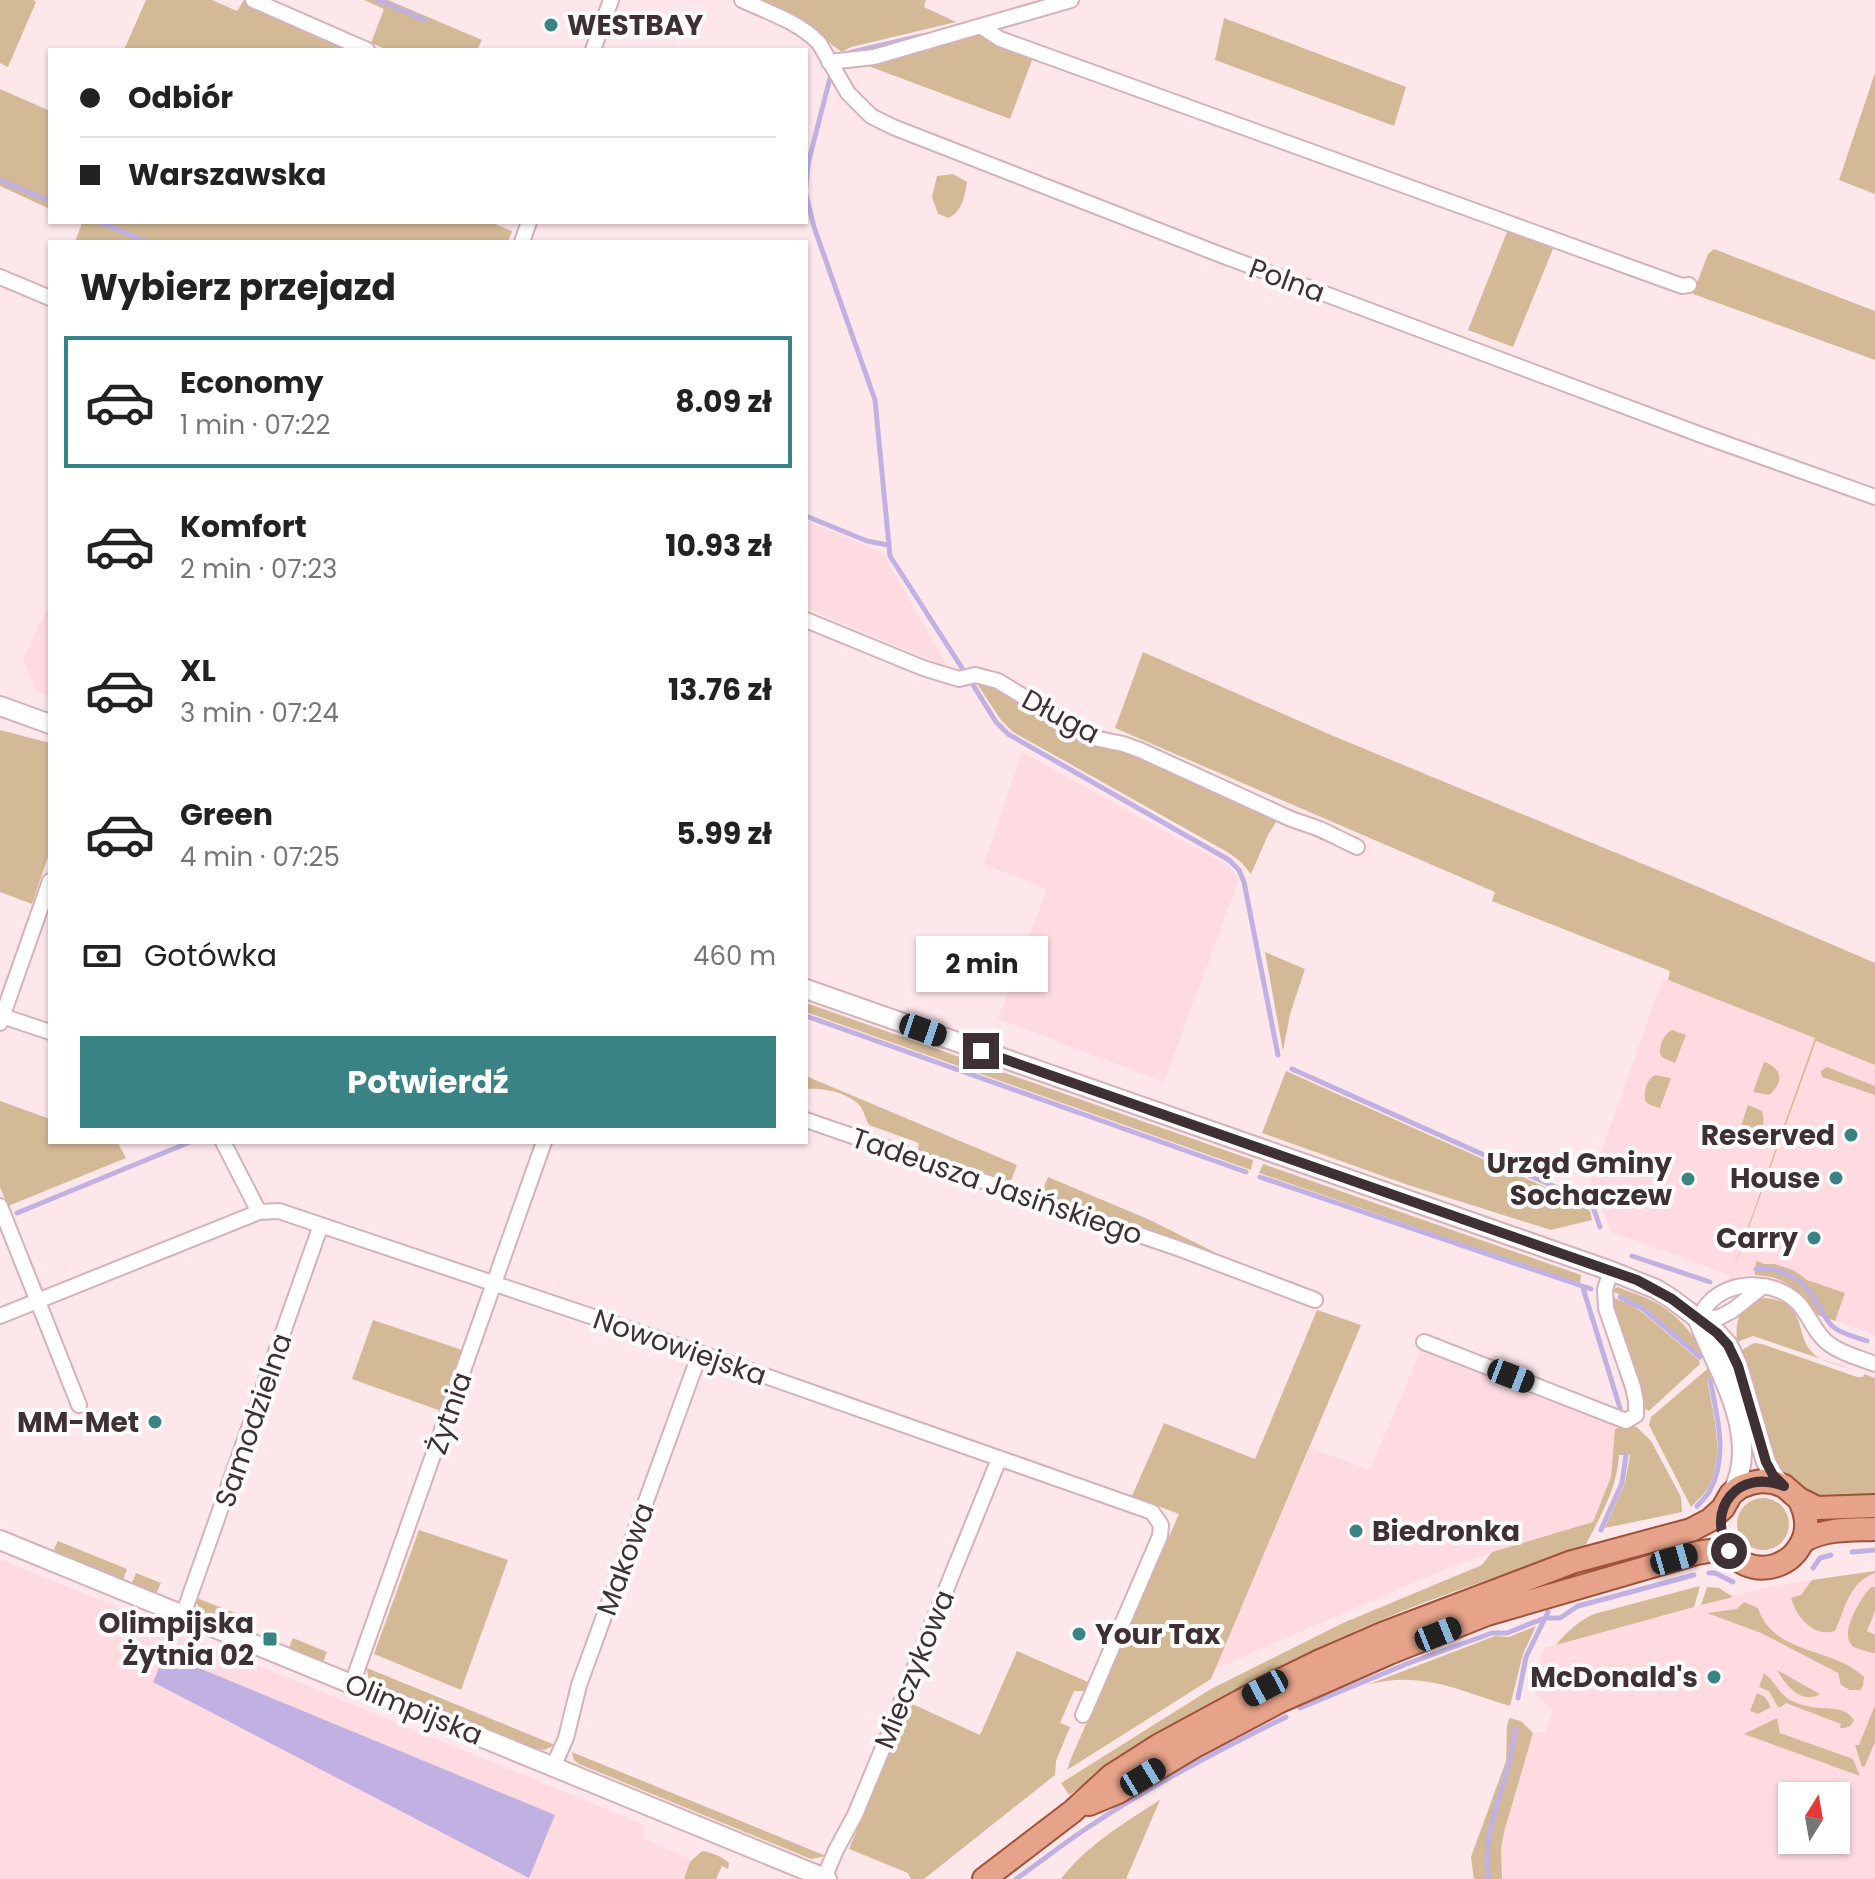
<!DOCTYPE html>
<html lang="pl">
<head>
<meta charset="utf-8">
<style>
  :root { --surface:#fff; --page:#f6f6f6; --text:#222; --muted:#767676; --line:#e0e0e0; --accent:#3a8385 }
  body { margin:0; font-family:Poppins,sans-serif; background:var(--page); color:var(--text); height:100vh; display:flex; flex-direction:column; font-size:30px; white-space:nowrap }
  * { box-sizing:border-box; margin:0 }
  p { font-size:26px; color:var(--muted) }
  .icon { flex:none; width:44px; height:44px; fill:none; stroke:currentColor; stroke-width:2; stroke-linecap:round; stroke-linejoin:round }
  .map { position:relative; flex:1; overflow:hidden }
  .drawer { position:absolute; left:48px; top:240px; width:760px; height:904px; display:flex; flex-direction:column; background:var(--surface); border-radius:0px; box-shadow:0 2px 6px #0004 }
  .drawer>* { flex:none }
  .top-card { position:absolute; left:48px; top:48px; width:760px; height:176px; border-radius:0px; box-shadow:0 2px 6px #0004; display:grid; align-content:center; height:176px; padding:0 32px; background:var(--surface) }
  .needle { width:52px; rotate:11deg }
  .buttons { position:absolute; left:1778px; top:1782px; display:grid; gap:16px }
  .buttons a { display:grid; place-items:center; width:72px; height:72px; border-radius:0px; background:var(--surface); box-shadow:0 2px 6px #0004; font-size:40px }
  .end { position:absolute; width:36px; height:36px; margin:-18px; border:10px solid #3e3033; background:#fff; box-shadow:0 0 0 4px #fff }
  .from { border-radius:50% }
  .bubble { position:absolute; height:56px; border-radius:0px; background:var(--surface); box-shadow:0 2px 6px #0004; font-size:26px; font-weight:700; line-height:56px; text-align:center }
  .car { position:absolute; width:24px; height:48px; margin:-24px -12px; border-radius:10px; box-shadow:0 0 6px 2px #0007; background:linear-gradient(#222 24%,#8ab4d8 0 40%,#222 0 76%,#8ab4d8 0 86%,#222 0) }
  .top-card b { display:flex; align-items:center; gap:28px; height:76px; font-size:30px }
  .top-card b+b { border-top:2px solid var(--line) }
  .top-card i { width:20px; height:20px; background:var(--text) }
  ul { padding:0; list-style:none }
  li { display:flex; align-items:center; gap:24px; height:132px; margin:0 16px 12px; padding:0 16px; border:4px solid transparent; border-radius:0px }
  li div { flex:1 }
  li b { display:block; font-size:30px }
  li em { font-style:normal; font-weight:700 }
  li.current { border-color:var(--accent) }
  li>.icon { width:72px; height:72px; stroke-width:1.5 }
  h2 { padding:0 32px; font-size:36px; line-height:96px }
  .pay { display:flex; align-items:center; gap:20px; height:88px; padding:0 32px; font-size:30px }
  .pay p { margin-inline-start:auto }
  .button { display:flex; gap:16px; margin-top:auto; padding:16px 32px }
  .button a { flex:1; height:92px; border-radius:0px; background:var(--accent); color:#fff; font-size:32px; font-weight:700; line-height:92px; text-align:center }
  .map>svg:first-child { display:block }
  .built { fill:#fedbe1; fill-rule:evenodd }
  .green { fill:#d4b997 }
  .water { fill:#c1b1e3 }
  .lines { fill:none; stroke-linecap:round; stroke-linejoin:round }
  .stream { stroke:#c1b1e3; stroke-width:5 }
  .minor-casing { stroke:#d4b2b8; stroke-width:18 }
  .tertiary-casing { stroke:#d4b2b8; stroke-width:22 }
  .primary-casing { stroke:#a05239; stroke-width:26 }
  .minor { stroke:#fff; stroke-width:14 }
  .tertiary { stroke:#fff; stroke-width:18 }
  .primary { stroke:#e6a38a; stroke-width:22 }
  .route { stroke:#3e3033; stroke-width:10 }
  .poi-dot { fill:#3a8385; stroke:#fbfbfb; stroke-width:3 }
  .labels { text-anchor:middle; stroke-width:8; stroke-linejoin:round; paint-order:stroke }
  .poi-label { font-size:28px; font-weight:bold; fill:#3e3033; stroke:#fbfbfb; text-anchor:end }
  .street-label { font-size:28px; fill:#3e3033; stroke:#fbfbfb }
</style>
</head>
<body>
<div class="map">
<svg width="1875" height="1879" viewBox="0 0 1875 1879">
  <rect width="100%" height="100%" fill="#fde7eb"/>
  <!-- built -->
  <path class="built" d="M 806,521 L 872,548 L 884,555 L 948,667 L 806,608 Z
    M 50,603 L 50,696 L 36,691 L 23,659 Z
    M 1022,752 L 1229,866 L 1239,879 L 1164,1082 L 998,1019 L 1047,889 L 984,864 Z
    M 1663,978 L 1875,1062 L 1875,1335 L 1815,1314 L 1808,1300 L 1798,1290 L 1778,1278 L 1755,1275 L 1737,1277 L 1729,1284 L 1727,1283 L 1730,1275 L 1611,1232 L 1597,1195 L 1587,1192 Z
    M 1423,1345 L 1616,1420 L 1611,1477 L 1593,1522 L 1492,1552 L 1443,1570 L 1215,1669 L 1310,1448 L 1370,1470 Z
    M 0,1559 L 640,1823 L 644,1830 L 641,1837 L 690,1859 L 688,1870 L 684,1879 L 0,1879 Z
    M 1875,1571 L 1875,1879 L 1502,1879 L 1501,1848 L 1504,1831 L 1533,1733 L 1546,1731 L 1553,1710 L 1531,1688 L 1544,1648 L 1767,1587 ZM 1792,1796 L 1836,1796 L 1836,1840 L 1792,1840 Z"/>
  <!-- green -->
  <path class="green" d="M 0,0 L 33,0 L 36,2 L 8,67 L 0,63 Z
    M 146,0 L 212,0 L 237,11 L 244,0 L 351,50 L 124,50 Z
    M 364,0 L 388,0 L 482,40 L 477,50 L 388,50 L 371,43 L 384,9 Z
    M 757,0 L 926,0 L 924,7 L 956,22 L 851,47 L 842,52 L 832,45 L 810,25 Z
    M 1224,18 L 1406,87 L 1394,126 L 1215,60 Z
    M 973,33 L 1034,55 L 1010,119 L 863,64 Z
    M 1875,73 L 1875,194 L 1839,180 Z
    M 0,89 L 50,111 L 50,209 L 0,186 Z
    M 953,174 L 967,182 C 965,196 962,211 949,218 L 938,214 L 932,197 L 937,176 Z
    M 80,222 L 490,222 L 512,231 L 508,242 L 75,242 L 82,223 Z
    M 1509,227 L 1555,244 L 1513,347 L 1468,330 Z
    M 1714,249 L 1875,311 L 1875,360 L 1693,294 L 1708,254 Z
    M 1143,652 L 1331,735 L 1701,888 L 1875,963 L 1875,1065 L 1816,1041 L 1748,1230 L 1743,1252 L 1740,1251 L 1731,1275 L 1815,1038 L 1668,980 L 1670,971 L 1492,901 L 1495,892 L 1115,728 Z
    M 983,680 L 1130,750 L 1349,848 L 1321,840 L 1294,826 L 1276,822 L 1268,835 L 1251,874 L 1241,862 L 1229,853 L 1013,732 L 1001,720 L 975,681 Z
    M 0,730 L 50,743 L 50,851 L 32,904 L 0,892 Z
    M 1265,952 L 1305,969 L 1290,1014 L 1283,1051 Z
    M 806,1003 L 1253,1160 L 1251,1170 L 806,1012 Z
    M 1672,1030 L 1686,1035 L 1675,1063 L 1663,1058 L 1660,1054 C 1660,1044 1663,1035 1672,1030 Z
    M 1764,1062 C 1783,1068 1784,1083 1769,1095 L 1753,1092 Z
    M 1827,1067 L 1875,1086 L 1875,1095 L 1822,1077 L 1821,1071 Z
    M 1286,1071 L 1570,1198 L 1590,1211 L 1592,1220 L 1551,1230 L 1408,1185 L 1262,1133 Z
    M 1655,1075 L 1671,1078 L 1660,1108 L 1650,1105 L 1645,1101 C 1644,1091 1646,1080 1655,1075 Z
    M 806,1076 L 1017,1165 L 1011,1181 L 918,1150 L 919,1143 L 869,1125 C 866,1120 864,1112 861,1107 C 848,1092 824,1088 806,1089 Z
    M 0,1101 L 50,1119 L 50,1142 L 114,1142 L 118,1143 L 126,1158 L 8,1206 L 0,1187 Z
    M 1748,1105 L 1762,1111 C 1766,1122 1762,1135 1751,1140 L 1738,1135 Z
    M 1263,1164 L 1581,1275 L 1580,1284 L 1259,1173 Z
    M 1048,1177 L 1150,1220 L 1218,1254 L 1214,1256 L 1042,1192 Z
    M 1756,1261 L 1765,1264 L 1775,1264 L 1795,1271 L 1807,1280 L 1845,1293 L 1835,1321 L 1815,1314 C 1802,1290 1783,1276 1755,1275 Z
    M 1618,1287 C 1632,1293 1647,1297 1660,1305 C 1680,1317 1694,1336 1706,1356 L 1704,1359 C 1675,1334 1649,1306 1614,1292 L 1614,1289 Z
    M 1612,1297 L 1631,1305 L 1643,1313 L 1699,1360 L 1700,1364 L 1649,1411 L 1645,1409 L 1622,1346 Z
    M 1763,1298 C 1811,1300 1792,1337 1815,1355 C 1823,1362 1846,1367 1857,1371 L 1753,1336 L 1737,1342 C 1735,1317 1740,1306 1763,1298 Z
    M 1317,1310 L 1361,1325 L 1211,1679 L 1067,1770 L 1072,1756 L 1179,1514 L 1132,1496 L 1164,1423 L 1255,1459 Z
    M 373,1320 L 462,1350 L 441,1411 L 352,1379 Z
    M 1754,1343 L 1762,1344 L 1857,1377 L 1863,1377 L 1864,1374 L 1875,1378 L 1875,1498 L 1817,1497 L 1779,1469 L 1774,1463 L 1740,1351 Z
    M 1712,1365 L 1715,1374 L 1707,1380 C 1713,1413 1726,1456 1708,1488 C 1704,1495 1696,1501 1691,1507 L 1649,1425 L 1651,1417 Z
    M 1629,1425 L 1637,1427 L 1651,1441 L 1681,1497 L 1682,1512 L 1605,1528 L 1625,1483 L 1630,1455 L 1619,1455 C 1617,1489 1599,1519 1584,1548 C 1523,1568 1460,1588 1400,1612 C 1283,1659 1171,1722 1069,1795 L 1061,1783 L 1211,1689 L 1343,1623 L 1482,1565 L 1492,1552 L 1593,1522 L 1611,1477 L 1615,1429 Z
    M1737 1524a26 26 0 1 1 52 0a26 26 0 1 1-52 0Z
    M 419,1530 L 508,1560 L 461,1690 L 374,1654 Z
    M 58,1541 L 127,1569 L 123,1580 L 53,1551 Z
    M 1875,1571 L 1875,1573 C 1848,1583 1846,1608 1835,1631 C 1813,1638 1796,1616 1791,1598 L 1801,1595 L 1812,1580 Z
    M 136,1573 L 161,1583 L 156,1594 L 132,1583 Z
    M 1700,1586 L 1694,1607 L 1556,1645 C 1567,1631 1579,1621 1594,1614 Z
    M 1707,1587 L 1719,1588 L 1733,1597 L 1701,1605 Z
    M 1871,1587 L 1875,1587 L 1875,1611 L 1867,1631 L 1875,1635 L 1875,1653 L 1872,1653 L 1853,1647 C 1850,1643 1848,1640 1848,1635 C 1847,1622 1862,1596 1871,1587 Z
    M 197,1598 L 245,1617 L 241,1628 L 202,1613 L 197,1604 Z
    M 1744,1602 L 1758,1608 C 1773,1655 1834,1647 1864,1677 L 1863,1686 L 1860,1690 L 1850,1690 L 1841,1685 L 1838,1673 L 1761,1633 L 1707,1613 L 1737,1609 Z
    M 1536,1626 L 1523,1654 L 1510,1706 C 1459,1691 1422,1670 1367,1685 L 1495,1636 L 1509,1637 Z
    M 293,1638 L 327,1652 L 323,1662 L 289,1648 Z
    M 1017,1651 L 1088,1682 L 1084,1691 L 1074,1691 L 1060,1723 L 1070,1727 L 1056,1761 L 1055,1775 L 924,1879 L 911,1879 L 908,1873 L 849,1849 L 910,1703 L 980,1735 Z
    M 367,1668 L 555,1745 L 544,1750 L 537,1749 L 374,1683 L 368,1677 Z
    M 1777,1670 L 1820,1694 C 1802,1705 1786,1686 1777,1670 Z
    M 1764,1673 C 1775,1681 1780,1696 1792,1701 C 1798,1704 1805,1706 1811,1707 C 1828,1710 1844,1705 1854,1720 C 1851,1727 1848,1728 1840,1728 L 1841,1724 L 1786,1703 L 1781,1707 L 1778,1707 L 1769,1691 L 1759,1687 Z
    M 1757,1693 L 1765,1697 L 1771,1707 L 1758,1714 L 1750,1711 Z
    M 1875,1705 L 1875,1742 L 1865,1766 L 1862,1767 L 1855,1745 L 1859,1745 Z
    M 1509,1718 L 1521,1721 L 1533,1733 L 1504,1832 L 1501,1848 L 1502,1879 L 1474,1879 L 1471,1857 L 1506,1761 L 1507,1726 Z
    M 1777,1718 L 1780,1733 L 1853,1759 L 1860,1776 L 1744,1734 Z
    M 572,1752 L 826,1856 L 811,1859 L 579,1764 L 574,1760 Z
    M 1160,1800 L 1126,1879 L 1061,1879 C 1087,1845 1124,1823 1160,1800 Z
    M 702,1851 C 711,1852 723,1857 729,1863 L 728,1869 L 722,1866 L 716,1879 L 684,1879 L 690,1862 Z"/>
  <!-- water -->
  <path class="water" d="M 165,1654 L 555,1815 L 529,1878 L 153,1682 Z"/>
  <g class="lines">
    <!-- stream -->
    <path class="stream" d="M 378,0 L 425,20
      M 852,52 L 921,36
      M 0,180 L 50,201
      M 806,187 L 808,164 L 830,78
      M 806,194 L 814,227 L 875,400 L 890,556 L 962,668
      M 100,222 L 147,242
      M 806,516 L 867,541 L 888,545
      M 970,680 L 996,722 L 1008,734 L 1229,860 L 1239,870 L 1244,882 L 1278,1055
      M 806,1016 L 1246,1172
      M 1292,1069 L 1580,1198 L 1593,1207 L 1600,1227
      M 1260,1177 L 1591,1289
      M 17,1213 L 190,1142
      M 1632,1256 L 1710,1282
      M 1756,1269 C 1780,1266 1803,1279 1815,1299 C 1821,1308 1824,1318 1832,1326 C 1841,1334 1856,1337 1867,1341
      M 1583,1288 L 1620,1408
      M 1620,1297 L 1643,1309 L 1700,1357
      M 1697,1506 C 1701,1502 1706,1497 1709,1492 C 1729,1458 1717,1415 1710,1380
      M 1601,1530 L 1622,1483 L 1626,1455
      M 1852,1552 L 1875,1550
      M 1813,1568 L 1820,1558 L 1831,1555
      M 1709,1573 L 1715,1573 L 1733,1582
      M 1518,1698 L 1526,1657 L 1548,1612
      M 1300,1708 L 1409,1663 L 1492,1633 L 1507,1633 L 1545,1618 L 1560,1618 L 1578,1606 L 1694,1575
      M 1016,1879 C 1040,1862 1063,1844 1087,1828 C 1150,1786 1218,1750 1286,1717
      M 1489,1879 C 1480,1837 1503,1795 1511,1754 C 1513,1746 1514,1737 1515,1729"/>
    <!-- minor casing -->
    <g class="minor-casing">
      <path id="minor" d="M 253,0 L 367,50
        M 742,0 C 768,12 799,22 819,43 L 848,93 L 871,116 L 893,127 L 1216,253 L 1704,436 L 1875,497
        M 980,26 L 1000,39 L 1682,286 L 1689,285
        M 593,50 L 611,0
        M 829,62 L 874,57 L 1071,0
        M 522,242 L 529,222
        M 0,277 L 50,298
        M 806,620 L 923,668 L 959,679 L 975,675 L 998,681 L 1089,737 L 1123,744 L 1140,750 L 1291,819 L 1320,829 L 1357,847
        M 2,1016 L 50,1032
        M 0,1023 L 50,881
        M 806,1120 L 1183,1250 L 1315,1300
        M 223,1142 L 259,1212
        M 0,1206 L 79,1405
        M 0,1316 L 259,1212 L 279,1211 L 700,1353 L 1152,1512 L 1161,1525 L 1160,1536 L 1083,1715
        M 1698,1320 C 1701,1315 1704,1308 1708,1304 C 1730,1278 1777,1280 1799,1304 C 1810,1316 1815,1334 1829,1344 C 1842,1354 1860,1358 1875,1364
        M 1698,1320 L 1720,1317 L 1733,1310 L 1762,1287
        M 1424,1342 L 1626,1421 L 1636,1415 L 1636,1401 L 1633,1387 L 1606,1308 L 1605,1289 L 1611,1271
        M 183,1615 L 321,1225
        M 352,1684 L 544,1142
        M 553,1767 L 566,1738 L 579,1685 L 700,1353
        M 824,1878 L 836,1850 L 855,1815 L 892,1726 L 917,1661 L 999,1459"/>
    </g>
    <!-- tertiary casing -->
    <g class="tertiary-casing">
      <path id="tertiary" d="M 0,706 L 50,724
        M 806,989 L 1611,1271 L 1656,1289 L 1672,1299 L 1717,1333 L 1728,1345 L 1738,1366 L 1766,1462 L 1773,1475 L 1784,1486
        M 1698,1320 C 1718,1372 1763,1439 1731,1494
        M 0,1540 L 827,1879"/>
    </g>
    <!-- primary casing -->
    <g class="primary-casing">
      <path id="primary" d="M 1803,1541 C 1825,1528 1850,1530 1875,1529
        M 1089,1804 L 1118,1792 L 1193,1747 L 1280,1701 L 1389,1653 L 1487,1614 L 1697,1553 C 1703,1552 1710,1550 1716,1551 C 1727,1553 1736,1559 1745,1564 C 1765,1573 1789,1565 1800,1546 C 1810,1530 1807,1514 1799,1499
        M 984,1879 L 1073,1811 L 1111,1776 L 1158,1746 L 1265,1688 L 1320,1661 L 1382,1634 L 1572,1562 L 1691,1530 L 1710,1520 L 1723,1508 L 1731,1494 L 1740,1487 L 1751,1483 L 1762,1481 L 1773,1482 L 1784,1486 L 1799,1499 L 1817,1508 L 1875,1506"/>
    </g>
    <!-- minor -->
    <use href="#minor" class="minor"/>
    <!-- tertiary -->
    <use href="#tertiary" class="tertiary"/>
    <!-- primary -->
    <use href="#primary" class="primary"/>
  </g>
  <g class="lines">
    <!-- route -->
    <path class="route" d="M 981,1051 L 1611,1271 L 1637,1280 L 1672,1299 L 1717,1333 L 1728,1345 L 1738,1366 L 1766,1462 L 1773,1475 L 1784,1486 C 1738,1468 1705,1509 1729,1551"/>
  </g>
  <!-- markers -->
  <g class="poi-dot">
    <circle cx="551" cy="25" r="8"/>
    <circle cx="1851" cy="1135" r="8"/>
    <circle cx="1836" cy="1178" r="8"/>
    <circle cx="1688" cy="1179" r="8"/>
    <circle cx="1814" cy="1238" r="8"/>
    <circle cx="155" cy="1422" r="8"/>
    <circle cx="1356" cy="1531" r="8"/>
    <circle cx="1079" cy="1634" r="8"/>
    <rect x="262" y="1631" width="16" height="16" rx="4"/>
    <circle cx="1714" cy="1677" r="8"/>
  </g>
  <g class="labels">
    <!-- poi labels -->
    <g class="poi-label">
      <text x="567" y="35" text-anchor="start">WESTBAY</text>
      <text x="1835" y="1145">Reserved</text>
      <text x="1672" y="1173">Urząd Gminy<tspan x="1672" dy="32">Sochaczew</tspan></text>
      <text x="1820" y="1188">House</text>
      <text x="1798" y="1248">Carry</text>
      <text x="139" y="1432">MM-Met</text>
      <text x="1372" y="1541" text-anchor="start">Biedronka</text>
      <text x="254" y="1633">Olimpijska<tspan x="254" dy="32">Żytnia 02</tspan></text>
      <text x="1095" y="1644" text-anchor="start">Your Tax</text>
      <text x="1698" y="1687">McDonald's</text>
    </g>
    <!-- street labels -->
    <g class="street-label">
      <text transform="translate(1287 280) rotate(20)" y="10">Polna</text>
      <text transform="translate(1061 716) rotate(28)" y="10">Długa</text>
      <text transform="translate(997 1186) rotate(19)" y="10">Tadeusza Jasińskiego</text>
      <text transform="translate(680 1347) rotate(19)" y="10">Nowowiejska</text>
      <text transform="translate(449 1413) rotate(-71)" y="10">Żytnia</text>
      <text transform="translate(253 1420) rotate(-71)" y="10">Samodzielna</text>
      <text transform="translate(625 1559) rotate(-70)" y="10">Makowa</text>
      <text transform="translate(914 1669) rotate(-68)" y="10">Mieczykowa</text>
      <text transform="translate(414 1709) rotate(22)" y="10">Olimpijska</text>
    </g>
  </g>
</svg>
<div class="buttons">
<a><svg class="needle" viewBox="-14 -14 28 28"><path d="M0-13l5 13h-10z" fill="#e53935"/><path d="M0 13l5-13h-10z" fill="#767676"/></svg></a>
</div>
<i class="end from" style="left:1729px;top:1551px"></i>
<i class="end" style="left:981px;top:1051px"></i>
<div class="bubble" style="left:916px;top:936px;width:132px">2 min</div>
<i class="car" style="left:923px;top:1030px;rotate:109deg"></i>
<i class="car" style="left:1511px;top:1376px;rotate:111deg"></i>
<i class="car" style="left:1674px;top:1559px;rotate:74deg"></i>
<i class="car" style="left:1438px;top:1634px;rotate:68deg"></i>
<i class="car" style="left:1265px;top:1688px;rotate:242deg"></i>
<i class="car" style="left:1143px;top:1777px;rotate:59deg"></i>
<div class="top-card">
<b><i class="from"></i>Odbiór</b>
<b><i></i>Warszawska</b>
</div>
<section class="drawer">
<h2>Wybierz przejazd</h2>
<ul>
<li class="current"><svg class="icon" aria-label="car" viewBox="0 0 24 24"><path d="M5 17H2v-5l4-1 3-4h7l3 4 3 1v5h-3M9 17h6M6 11h13"/><circle cx="7" cy="17" r="2"/><circle cx="17" cy="17" r="2"/></svg><div><b>Economy</b><p>1 min · 07:22</p></div><em>8.09 zł</em></li>
<li><svg class="icon" aria-label="car" viewBox="0 0 24 24"><path d="M5 17H2v-5l4-1 3-4h7l3 4 3 1v5h-3M9 17h6M6 11h13"/><circle cx="7" cy="17" r="2"/><circle cx="17" cy="17" r="2"/></svg><div><b>Komfort</b><p>2 min · 07:23</p></div><em>10.93 zł</em></li>
<li><svg class="icon" aria-label="car" viewBox="0 0 24 24"><path d="M5 17H2v-5l4-1 3-4h7l3 4 3 1v5h-3M9 17h6M6 11h13"/><circle cx="7" cy="17" r="2"/><circle cx="17" cy="17" r="2"/></svg><div><b>XL</b><p>3 min · 07:24</p></div><em>13.76 zł</em></li>
<li><svg class="icon" aria-label="car" viewBox="0 0 24 24"><path d="M5 17H2v-5l4-1 3-4h7l3 4 3 1v5h-3M9 17h6M6 11h13"/><circle cx="7" cy="17" r="2"/><circle cx="17" cy="17" r="2"/></svg><div><b>Green</b><p>4 min · 07:25</p></div><em>5.99 zł</em></li>
</ul>
<div class="pay"><svg class="icon" aria-label="cash" viewBox="0 0 24 24"><path d="M3 7h18v10H3z"/><circle cx="12" cy="12" r="2"/></svg>Gotówka<p>460 m</p></div>
<div class="button"><a>Potwierdź</a></div>
</section>
</div>
</body>
</html>
